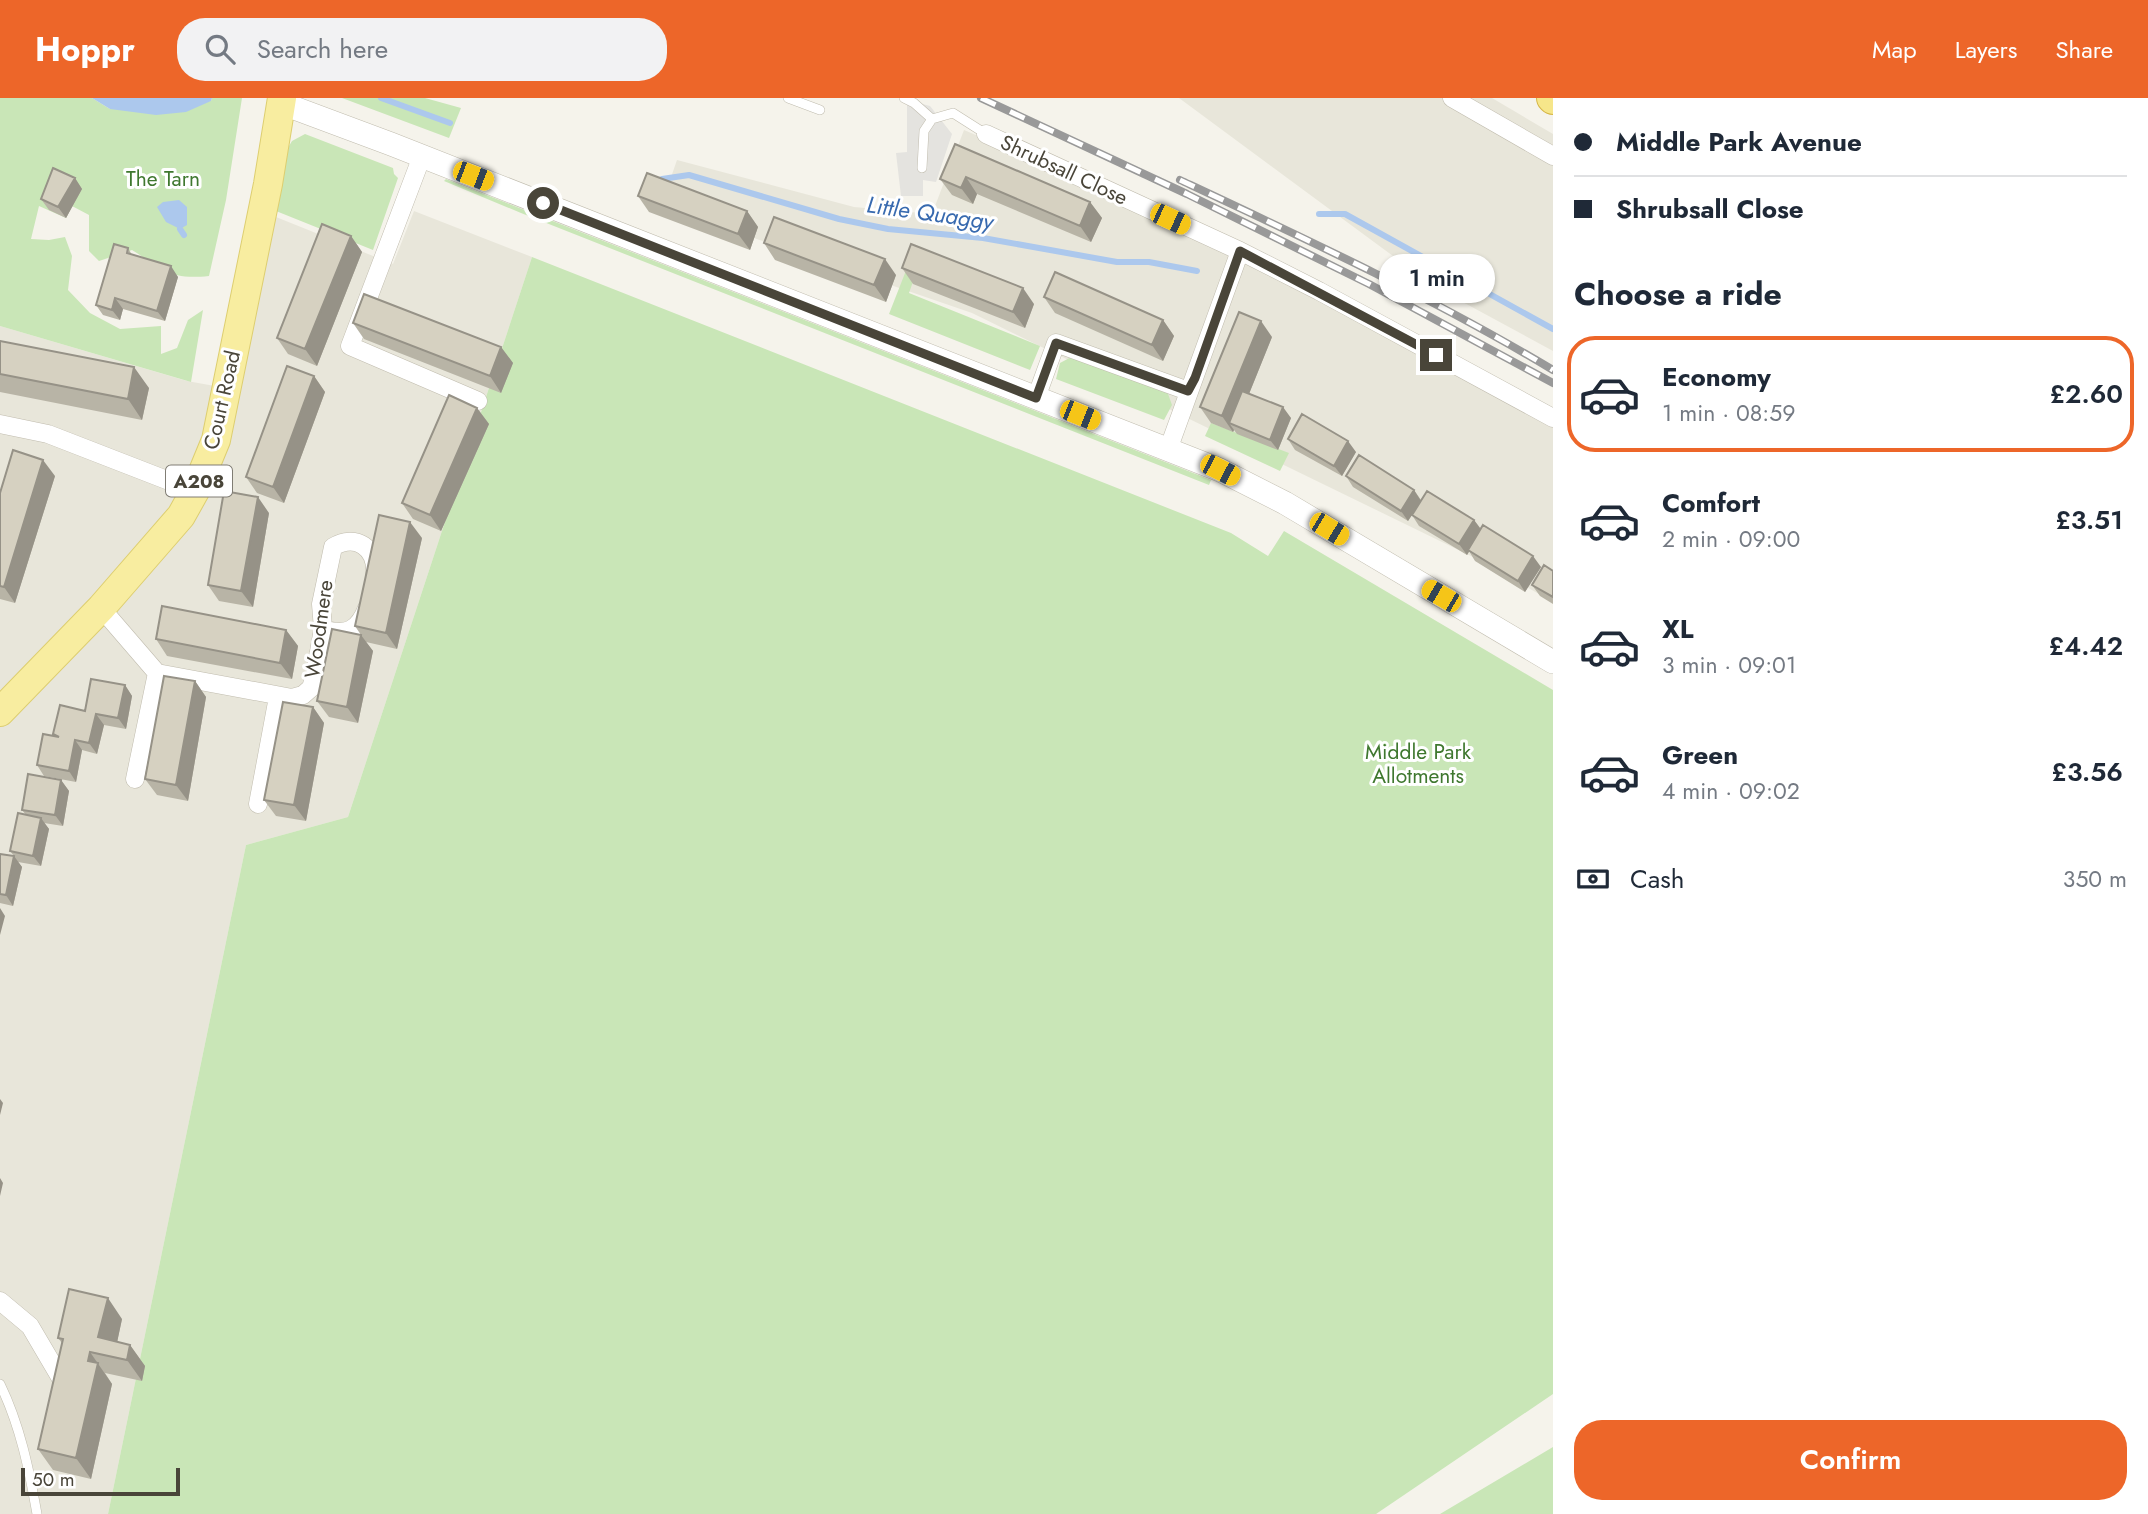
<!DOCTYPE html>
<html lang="en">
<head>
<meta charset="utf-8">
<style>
  :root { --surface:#fff; --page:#f2f2f3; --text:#1f2937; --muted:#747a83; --line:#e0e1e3; --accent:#ed6629 }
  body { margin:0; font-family:Jost,sans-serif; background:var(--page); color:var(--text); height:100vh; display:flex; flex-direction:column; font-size:26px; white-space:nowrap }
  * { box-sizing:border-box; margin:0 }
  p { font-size:23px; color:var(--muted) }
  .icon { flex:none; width:38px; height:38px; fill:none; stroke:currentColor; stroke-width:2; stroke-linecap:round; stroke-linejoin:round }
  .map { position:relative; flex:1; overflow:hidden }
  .panel { display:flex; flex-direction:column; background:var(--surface); width:595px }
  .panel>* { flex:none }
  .guide { display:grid; align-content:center; height:154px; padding:0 21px; background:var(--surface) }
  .scale { position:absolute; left:21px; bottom:18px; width:159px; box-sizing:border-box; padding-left:7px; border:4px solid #494539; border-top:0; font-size:19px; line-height:24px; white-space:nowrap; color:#494539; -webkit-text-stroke:5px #fff; paint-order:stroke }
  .end { position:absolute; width:32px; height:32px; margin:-16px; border:9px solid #494539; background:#fff; box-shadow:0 0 0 4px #fff }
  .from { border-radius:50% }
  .bubble { position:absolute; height:49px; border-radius:24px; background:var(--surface); box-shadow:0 2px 5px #0004; font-size:23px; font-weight:600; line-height:49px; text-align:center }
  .car { position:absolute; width:21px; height:42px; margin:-21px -10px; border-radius:9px; box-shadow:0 0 5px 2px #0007; background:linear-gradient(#f5c518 24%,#345 0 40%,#f5c518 0 76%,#345 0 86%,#f5c518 0) }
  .guide b { display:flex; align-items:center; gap:24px; height:66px; font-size:26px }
  .guide b+b { border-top:2px solid var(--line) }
  .guide i { width:18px; height:18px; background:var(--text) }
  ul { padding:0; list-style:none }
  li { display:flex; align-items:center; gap:21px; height:116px; margin:0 14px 10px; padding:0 7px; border:4px solid transparent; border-radius:28px }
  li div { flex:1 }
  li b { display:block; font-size:26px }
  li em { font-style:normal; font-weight:600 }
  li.current { border-color:var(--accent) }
  li>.icon { width:63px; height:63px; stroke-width:1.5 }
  h2 { padding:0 21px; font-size:32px; line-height:84px }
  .pay { display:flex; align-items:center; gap:18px; height:77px; padding:0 21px; font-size:26px }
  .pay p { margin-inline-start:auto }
  .button { display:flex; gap:14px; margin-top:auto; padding:14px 21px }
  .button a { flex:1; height:80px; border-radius:28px; background:var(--accent); color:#fff; font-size:28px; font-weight:600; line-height:80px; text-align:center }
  header { display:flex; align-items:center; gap:42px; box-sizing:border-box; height:98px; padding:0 35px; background:var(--accent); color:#fff }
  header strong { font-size:33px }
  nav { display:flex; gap:38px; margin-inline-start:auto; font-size:24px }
  .search { width:490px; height:63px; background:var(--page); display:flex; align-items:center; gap:18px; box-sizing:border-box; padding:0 24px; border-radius:28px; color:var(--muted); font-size:26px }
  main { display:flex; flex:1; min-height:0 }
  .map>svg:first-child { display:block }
  .residential { fill:#e8e6da }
  .green { fill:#c9e6b7 }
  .parking { fill:#e4e3df }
  .water { fill:#acc8ed }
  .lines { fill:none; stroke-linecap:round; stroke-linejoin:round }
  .stream { stroke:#acc8ed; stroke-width:6 }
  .service-casing { stroke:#c0bcae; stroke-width:10 }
  .minor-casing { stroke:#c0bcae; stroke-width:19 }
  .tertiary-casing { stroke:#c0bcae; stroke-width:24 }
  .primary-casing { stroke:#ddce70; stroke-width:30 }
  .trunk-casing { stroke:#d5b645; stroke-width:32 }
  .service { stroke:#fff; stroke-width:9 }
  .minor { stroke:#fff; stroke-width:18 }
  .tertiary { stroke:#fff; stroke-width:23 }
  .primary { stroke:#f8eda0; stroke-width:28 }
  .trunk { stroke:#f6e68a; stroke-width:30 }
  .rail-casing { stroke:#999; stroke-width:8 }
  .rail { stroke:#fff; stroke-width:5; stroke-dasharray:16; stroke-linecap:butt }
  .wall { fill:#b8b4a6 }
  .shaded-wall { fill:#969287 }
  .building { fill:#d6d1c1; stroke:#969287; stroke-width:2 }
  .route { stroke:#494539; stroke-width:9 }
  .labels { text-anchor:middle; stroke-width:6; stroke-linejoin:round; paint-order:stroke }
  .shield { fill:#fff; stroke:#807d74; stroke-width:2 }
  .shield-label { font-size:19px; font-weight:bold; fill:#494539 }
  .street-label { font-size:21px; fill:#494539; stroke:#fff }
  .park-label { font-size:21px; fill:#3f782f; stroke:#fff }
  .water-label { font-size:23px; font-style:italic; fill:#386aaf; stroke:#fff }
</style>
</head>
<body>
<header>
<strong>Hoppr</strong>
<div class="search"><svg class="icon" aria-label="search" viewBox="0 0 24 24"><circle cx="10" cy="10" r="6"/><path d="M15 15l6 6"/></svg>Search here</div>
<nav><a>Map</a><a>Layers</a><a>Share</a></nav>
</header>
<main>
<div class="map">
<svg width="1553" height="1416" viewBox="0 0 1553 1416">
  <rect width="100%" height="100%" fill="#f5f3eb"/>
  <!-- residential -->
  <path class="residential" d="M 1179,0 L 1492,0 L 1553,36 L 1553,253 L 1435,189 Z
    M 964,32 L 1261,157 L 1553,326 L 1553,504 L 1481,463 L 972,215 L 661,108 L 677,62 L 854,109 L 932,116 Z
    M 414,113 L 532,159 L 348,719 L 246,747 L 108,1416 L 0,1416 L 0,228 L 187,283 L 237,292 L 276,119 L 393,166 Z"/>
  <!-- green -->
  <path class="green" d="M 0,0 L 92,0 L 110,11 L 211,3 L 212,0 L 242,0 L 226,102 L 209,178 C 169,182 164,172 132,152 L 99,163 L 89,153 L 89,117 L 72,108 L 66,120 L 39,108 L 31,141 L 49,142 L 65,139 L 72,158 L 68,192 L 90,215 L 120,231 L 161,228 L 161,256 L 177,250 L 188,222 L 203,212 L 191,284 L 0,228 Z
    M 342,0 L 425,0 L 461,10 L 449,40 Z
    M 305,36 L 393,70 L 394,76 L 398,80 L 373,152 L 276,113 L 289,48 L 292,43 Z
    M 446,81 L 1211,382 L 1209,387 L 521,115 L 444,83 Z
    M 532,159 L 1231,435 L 1268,458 L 1284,433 L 1553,592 L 1553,1296 L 1376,1416 L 108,1416 L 246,747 L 348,719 Z
    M 907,170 L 917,172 L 909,195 L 1040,248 L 1030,272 L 889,216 Z
    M 1075,257 L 1167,293 L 1172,307 L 1164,322 L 1056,281 L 1060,265 Z
    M 1211,325 L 1289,355 L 1280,373 L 1205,338 Z
    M 1553,1349 L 1553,1416 L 1440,1416 Z"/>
  <!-- parking -->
  <path class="parking" d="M 907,2 L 930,8 L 952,36 L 936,84 L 923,82 L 923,98 L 901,98 L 896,55 L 907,54 Z"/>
  <!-- water -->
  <path class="water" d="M 92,0 L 212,0 L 211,3 L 186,14 L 156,17 L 110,11 Z
    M 179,102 L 187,109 L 187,127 L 180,131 L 166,124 L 157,109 L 163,104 Z"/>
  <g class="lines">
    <!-- stream -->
    <path class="stream" d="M 381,0 L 450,25
      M 662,81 L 689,77 L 839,121 L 888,131 L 983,140 L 1117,164 L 1149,164 L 1197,173
      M 1319,116 L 1345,116 L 1553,231
      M 180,131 L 184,137"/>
    <!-- service casing -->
    <g class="service-casing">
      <path id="service" d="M 788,0 L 820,12
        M 904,0 L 914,5 L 932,21
        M 922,70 L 924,33 L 932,21 L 953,15 L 986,36
        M 0,1286 C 20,1327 29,1371 37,1416"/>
    </g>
    <!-- minor casing -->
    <g class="minor-casing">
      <path id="minor" d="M 1452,0 L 1553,58
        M 986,36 L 1240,153 L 1319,193 L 1553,320
        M 422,58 L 350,248 L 478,303
        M 1036,300 L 1056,245 L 1188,293
        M 0,326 L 48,336 L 195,393
        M 1168,352 L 1240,153
        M 101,510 L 157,575 L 292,600 L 303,597 L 311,590 L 315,577 L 323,531 L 321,506 L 333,449 C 356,435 377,450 375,476
        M 323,531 C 346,538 358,533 367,510
        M 135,681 L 157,575
        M 258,706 L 278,599
        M 0,1203 L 30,1228 L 60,1279"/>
    </g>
    <!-- tertiary casing -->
    <g class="tertiary-casing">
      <path id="tertiary" d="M 281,5 L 391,46 L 1220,372 L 1285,405 L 1553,564"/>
    </g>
    <!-- primary casing -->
    <g class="primary-casing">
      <path id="primary" d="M 0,614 L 101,510 L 181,418 L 195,393 L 216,342 L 268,86 L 282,0"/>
    </g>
    <!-- trunk casing -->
    <g class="trunk-casing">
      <path id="trunk" d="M 1552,0 L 1553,1"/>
    </g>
    <!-- service -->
    <use href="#service" class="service"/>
    <!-- minor -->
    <use href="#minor" class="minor"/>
    <!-- tertiary -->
    <use href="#tertiary" class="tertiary"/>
    <!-- primary -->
    <use href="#primary" class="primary"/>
    <!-- trunk -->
    <use href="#trunk" class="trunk"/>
    <!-- rail casing -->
    <g class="rail-casing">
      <path id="rail" d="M 981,0 L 1187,96 L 1369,186 L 1553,285
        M 1180,82 C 1306,141 1433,200 1553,272"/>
    </g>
    <!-- rail -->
    <use href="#rail" class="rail"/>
  </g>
  <!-- wall -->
  <path class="wall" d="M 955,46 L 1090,104 L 1102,120 L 1091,144 L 977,96 L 973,106 L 952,97 L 940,81 Z
    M 75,80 L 82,91 L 66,120 L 49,112 L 41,101 Z
    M 638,98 L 747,113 L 758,129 L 750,152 L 649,114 Z
    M 351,138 L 362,154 L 317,268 L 288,256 L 277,240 Z
    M 764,145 L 896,177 L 886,204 L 775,162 Z
    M 128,150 L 132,157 L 178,179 L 165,223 L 123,211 L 120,222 L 103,217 L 96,207 Z
    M 902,170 L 1034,206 L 1025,230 L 913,186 Z
    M 1044,199 L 1163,222 L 1174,238 L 1163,263 L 1055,215 Z
    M 353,225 L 501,249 L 513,265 L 501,295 L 364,241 Z
    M 1272,239 L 1249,296 L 1291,320 L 1278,352 L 1237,336 L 1234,332 L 1233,334 L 1211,325 L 1200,309 Z
    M 0,243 L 149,290 L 142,322 L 0,294 Z
    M 314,278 L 325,294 L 284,405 L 257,395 L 246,379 Z
    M 477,310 L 489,326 L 441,433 L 413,421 L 402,405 Z
    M 1288,341 L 1356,354 L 1342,378 L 1295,352 Z
    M 55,378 L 15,505 L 0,501 L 0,395 Z
    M 1346,378 L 1414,392 L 1421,402 L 1474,422 L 1481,431 L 1541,469 L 1525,494 L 1475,463 L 1469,453 L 1467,457 L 1419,428 L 1412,417 L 1408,423 L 1353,389 Z
    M 269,415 L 253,509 L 219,503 L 208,487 Z
    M 422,440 L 397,551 L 366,544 L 373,553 L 358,625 L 329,619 L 317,603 L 361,537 L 355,528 Z
    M 1553,473 L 1553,506 L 1540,498 L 1532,487 Z
    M 286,532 L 298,548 L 292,581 L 167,558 L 156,541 Z
    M 195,583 L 206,599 L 188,703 L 157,697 L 145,681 Z
    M 125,587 L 132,598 L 126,631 L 104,627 L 97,656 L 82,652 L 76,684 L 44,678 L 37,667 L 54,638 L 53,636 Z
    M 313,609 L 324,625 L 306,723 L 276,718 L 264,702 Z
    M 61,682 L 69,693 L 63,728 L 44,725 L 49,731 L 41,768 L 18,764 L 22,769 L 13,808 L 0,805 L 0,756 L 14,758 L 10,753 L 26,717 L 22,712 Z
    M 122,1221 L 117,1244 L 130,1247 L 145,1268 L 142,1283 L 105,1275 L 112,1286 L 91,1381 L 53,1372 L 38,1351 L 62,1245 L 58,1240 Z"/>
  <!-- shaded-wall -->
  <path class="shaded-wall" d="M 966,79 L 977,96 L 973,106 L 961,90 Z
    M 75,80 L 82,91 L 66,120 L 58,109 Z
    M 1090,104 L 1102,120 L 1091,144 L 1080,128 Z
    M 747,113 L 758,129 L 750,152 L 738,136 Z
    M 351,138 L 362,154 L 317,268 L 305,251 Z
    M 885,161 L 896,177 L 886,204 L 874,187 Z
    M 171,168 L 178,179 L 165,223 L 157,213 Z
    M 1023,190 L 1034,206 L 1025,230 L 1013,214 Z
    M 115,200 L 123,211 L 120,222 L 112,212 Z
    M 1163,222 L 1174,238 L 1163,263 L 1152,247 Z
    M 1261,223 L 1272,239 L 1236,328 L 1229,325 L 1234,332 L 1233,334 L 1222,318 Z
    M 501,249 L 513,265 L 501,295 L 490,278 Z
    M 134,269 L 149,290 L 142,322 L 128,301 Z
    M 314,278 L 325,294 L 284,405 L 273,389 Z
    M 1283,309 L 1291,320 L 1278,352 L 1270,342 Z
    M 477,310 L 489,326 L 441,433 L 430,417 Z
    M 1348,343 L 1356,354 L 1342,378 L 1334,368 Z
    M 43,362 L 55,378 L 15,505 L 4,489 Z
    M 1414,392 L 1421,403 L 1408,423 L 1401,413 Z
    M 258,399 L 269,415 L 253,509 L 241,493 Z
    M 1474,422 L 1482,433 L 1467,457 L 1459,446 Z
    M 410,424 L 422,440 L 397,551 L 386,535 Z
    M 1533,458 L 1541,469 L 1525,494 L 1518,483 Z
    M 286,532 L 298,548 L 292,581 L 280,565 Z
    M 361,537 L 373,553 L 358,625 L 347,609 Z
    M 195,583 L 206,599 L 188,703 L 176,687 Z
    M 125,587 L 132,598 L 126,631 L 118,620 Z
    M 313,609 L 324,625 L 306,723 L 294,707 Z
    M 96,616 L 104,627 L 97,656 L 89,645 Z
    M 75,642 L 82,652 L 76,684 L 69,673 Z
    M 61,682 L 69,693 L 63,728 L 55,717 Z
    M 41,720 L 49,731 L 41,768 L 33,758 Z
    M 14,758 L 22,769 L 13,808 L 6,797 Z
    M 0,810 L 5,818 L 0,837 Z
    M 0,1001 L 3,1005 L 0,1017 Z
    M 0,1080 L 3,1085 L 0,1098 Z
    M 108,1200 L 122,1221 L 114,1259 L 98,1239 Z
    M 130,1247 L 145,1268 L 142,1283 L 127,1262 Z
    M 90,1254 L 112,1286 L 91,1381 L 76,1360 L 88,1263 Z"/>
  <!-- building -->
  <path class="building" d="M 955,46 L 1090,104 L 1080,128 L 966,79 L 961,90 L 940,81 Z
    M 53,70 L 75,80 L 58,109 L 41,101 Z
    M 647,75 L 747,113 L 738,136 L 638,98 Z
    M 774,119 L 885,161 L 874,187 L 764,145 Z
    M 322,126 L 351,138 L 305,251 L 277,240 Z
    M 114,146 L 128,150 L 127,155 L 171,168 L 157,213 L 115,200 L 112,212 L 96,207 Z
    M 911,146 L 1023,190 L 1013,214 L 902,170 Z
    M 1055,174 L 1163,222 L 1152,247 L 1044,199 Z
    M 364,196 L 501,249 L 490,278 L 353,225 Z
    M 1239,214 L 1261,223 L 1222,318 L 1200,309 Z
    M 0,243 L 134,269 L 128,301 L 0,276 Z
    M 287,268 L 314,278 L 273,389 L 246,379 Z
    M 1242,293 L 1283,309 L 1270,342 L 1229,325 Z
    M 449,297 L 477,310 L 430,417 L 402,405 Z
    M 1302,316 L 1348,343 L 1334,368 L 1288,341 Z
    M 13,352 L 43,362 L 4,489 L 0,488 L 0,395 Z
    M 1359,357 L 1414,392 L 1401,413 L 1346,378 Z
    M 224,393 L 258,399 L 241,493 L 208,487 Z
    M 1427,393 L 1474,422 L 1459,446 L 1412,417 Z
    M 379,417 L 410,424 L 386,535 L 355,528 Z
    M 1483,427 L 1533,458 L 1518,483 L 1468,452 Z
    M 1544,467 L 1553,473 L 1553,499 L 1532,487 Z
    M 162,508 L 286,532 L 280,565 L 156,541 Z
    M 332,531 L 361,537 L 347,609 L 317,603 Z
    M 164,578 L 195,583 L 176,687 L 145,681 Z
    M 91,581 L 125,587 L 118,620 L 96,616 L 89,645 L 75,642 L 69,673 L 37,667 L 43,636 L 59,639 L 53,636 L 60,607 L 85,613 Z
    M 283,604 L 313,609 L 294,707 L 264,702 Z
    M 28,676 L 61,682 L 55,717 L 22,712 Z
    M 18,715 L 41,720 L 33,758 L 10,753 Z
    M 0,756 L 14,758 L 6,797 L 0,796 Z
    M 69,1191 L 108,1200 L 98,1239 L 130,1247 L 127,1262 L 90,1254 L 88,1263 L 98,1265 L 76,1360 L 38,1351 L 63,1241 L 58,1240 Z"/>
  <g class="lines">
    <!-- route -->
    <path class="route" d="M 543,105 L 1036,300 L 1056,245 L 1188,293 L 1195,280 L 1240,153 L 1436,257"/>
  </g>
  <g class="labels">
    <!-- shield labels -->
    <rect class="shield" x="166" y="367.5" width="66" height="31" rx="5"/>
    <g class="shield-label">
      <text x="199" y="390">A208</text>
    </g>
    <!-- street labels -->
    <g class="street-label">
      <text transform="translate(1064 72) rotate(25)" y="7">Shrubsall Close</text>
      <text transform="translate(222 302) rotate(-77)" y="7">Court Road</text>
      <text transform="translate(319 531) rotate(-82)" y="7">Woodmere</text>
    </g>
    <!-- park labels -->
    <g class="park-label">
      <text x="163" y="88">The Tarn</text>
      <text x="1418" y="661">Middle Park<tspan x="1418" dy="24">Allotments</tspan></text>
    </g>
    <!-- water labels -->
    <g class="water-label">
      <text transform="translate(930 115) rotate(8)" y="8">Little Quaggy</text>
    </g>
  </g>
</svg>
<div class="scale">50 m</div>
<i class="end from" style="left:543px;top:105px"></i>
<i class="end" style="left:1436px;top:257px"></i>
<div class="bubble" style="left:1379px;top:156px;width:116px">1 min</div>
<i class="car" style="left:473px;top:78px;rotate:111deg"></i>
<i class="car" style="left:1170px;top:121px;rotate:115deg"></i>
<i class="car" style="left:1080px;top:317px;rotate:112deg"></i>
<i class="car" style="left:1220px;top:372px;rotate:117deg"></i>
<i class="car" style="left:1329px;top:431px;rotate:121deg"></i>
<i class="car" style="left:1441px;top:498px;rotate:300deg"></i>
</div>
<section class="panel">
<div class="guide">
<b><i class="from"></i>Middle Park Avenue</b>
<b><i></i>Shrubsall Close</b>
</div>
<h2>Choose a ride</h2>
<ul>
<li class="current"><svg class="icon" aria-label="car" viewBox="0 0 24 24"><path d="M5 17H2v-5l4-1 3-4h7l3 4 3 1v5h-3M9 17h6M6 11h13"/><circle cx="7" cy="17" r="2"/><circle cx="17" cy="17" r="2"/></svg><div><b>Economy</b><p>1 min · 08:59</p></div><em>£2.60</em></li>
<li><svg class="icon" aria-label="car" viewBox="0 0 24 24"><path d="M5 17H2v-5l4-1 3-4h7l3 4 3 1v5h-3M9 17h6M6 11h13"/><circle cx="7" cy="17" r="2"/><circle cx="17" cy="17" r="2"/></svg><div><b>Comfort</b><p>2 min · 09:00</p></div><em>£3.51</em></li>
<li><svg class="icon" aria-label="car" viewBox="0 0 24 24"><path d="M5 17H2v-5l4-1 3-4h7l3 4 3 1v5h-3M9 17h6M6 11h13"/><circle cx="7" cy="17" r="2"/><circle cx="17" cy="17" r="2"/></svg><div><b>XL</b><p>3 min · 09:01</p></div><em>£4.42</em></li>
<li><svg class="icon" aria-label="car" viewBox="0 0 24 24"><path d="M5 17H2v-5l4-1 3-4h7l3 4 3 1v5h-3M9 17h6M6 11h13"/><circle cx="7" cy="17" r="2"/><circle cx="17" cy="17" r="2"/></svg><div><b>Green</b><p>4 min · 09:02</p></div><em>£3.56</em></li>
</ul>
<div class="pay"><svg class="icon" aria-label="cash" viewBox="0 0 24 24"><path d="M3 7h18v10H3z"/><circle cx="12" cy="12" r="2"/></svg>Cash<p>350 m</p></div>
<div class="button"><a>Confirm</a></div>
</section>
</main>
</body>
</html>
